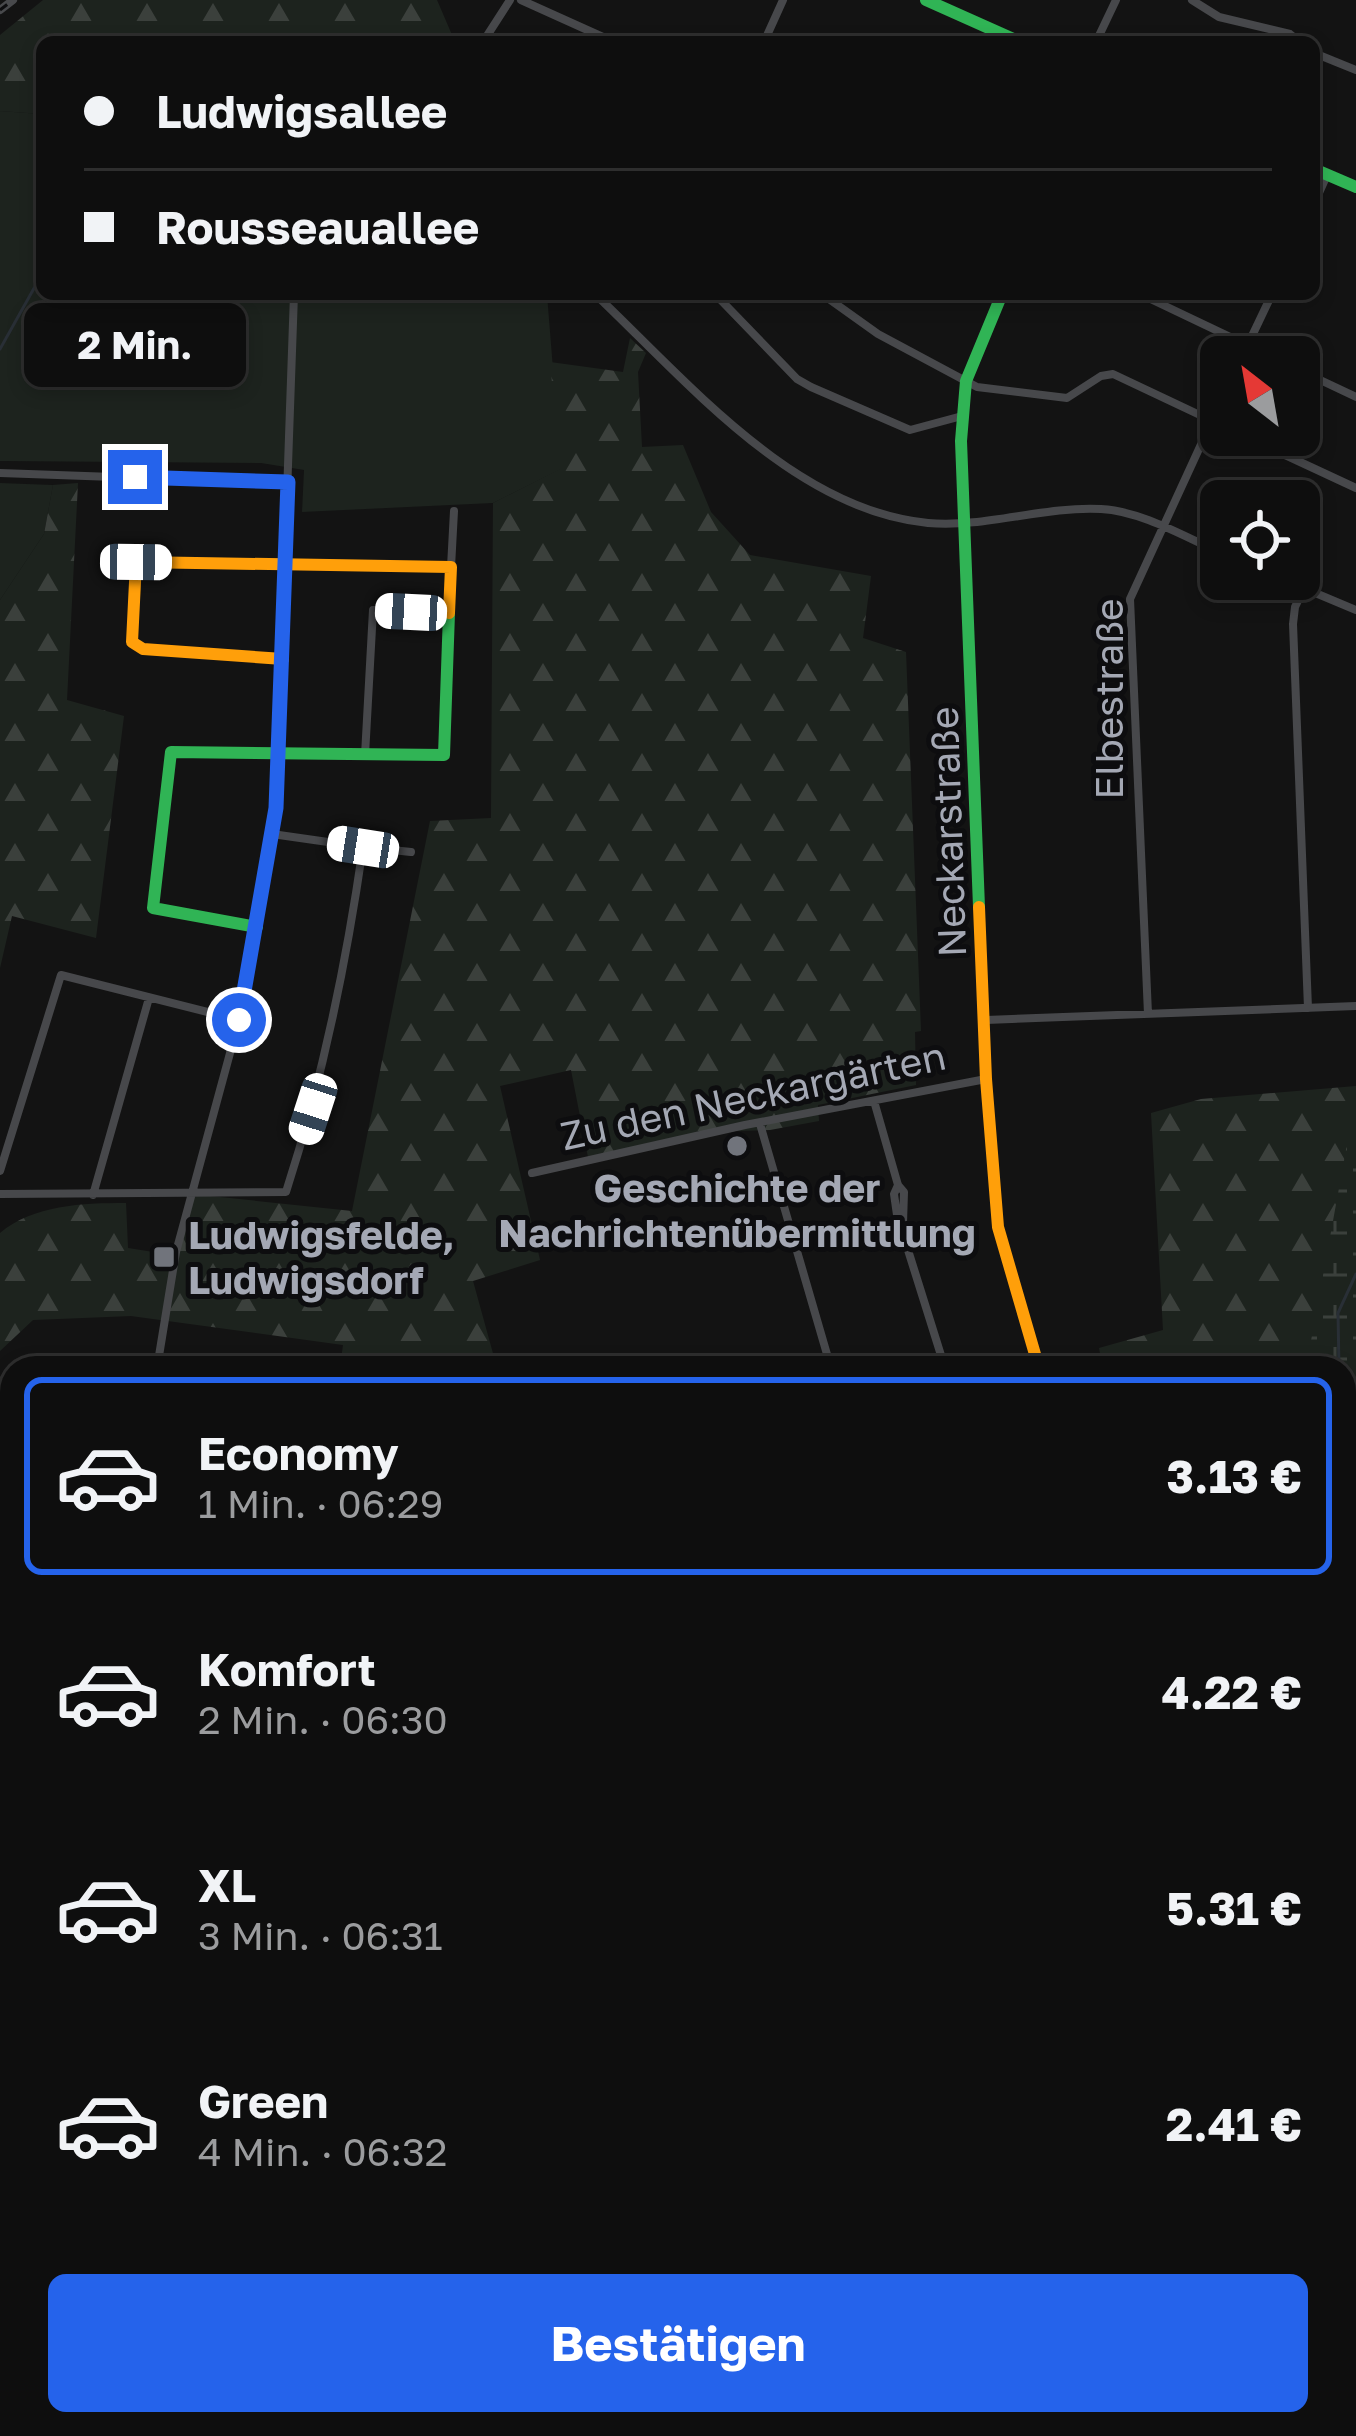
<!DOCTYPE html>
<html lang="de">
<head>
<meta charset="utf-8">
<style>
  :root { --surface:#0e0e0e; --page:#1c1c1c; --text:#f1f3f6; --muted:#9b9c9e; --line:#2e2e2e; --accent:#2563eb }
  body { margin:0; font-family:"Golos Text",sans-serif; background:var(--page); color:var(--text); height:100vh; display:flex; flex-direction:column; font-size:45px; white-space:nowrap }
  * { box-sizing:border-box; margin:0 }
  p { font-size:39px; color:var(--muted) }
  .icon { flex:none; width:66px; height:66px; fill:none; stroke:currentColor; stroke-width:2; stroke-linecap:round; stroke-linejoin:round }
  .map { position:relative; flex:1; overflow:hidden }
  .sheet { position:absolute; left:0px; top:1356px; width:1356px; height:1080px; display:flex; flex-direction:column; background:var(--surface); border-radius:36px 36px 0 0; box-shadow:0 6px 18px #0003,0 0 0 3px var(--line) }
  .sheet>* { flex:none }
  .top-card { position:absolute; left:36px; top:36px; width:1284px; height:264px; border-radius:18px; box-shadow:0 6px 18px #0003,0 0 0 3px var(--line); display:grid; align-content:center; height:264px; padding:0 48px; background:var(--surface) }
  .needle { width:78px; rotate:329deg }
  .tools { position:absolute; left:1200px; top:336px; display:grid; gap:24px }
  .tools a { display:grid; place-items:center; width:120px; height:120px; border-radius:18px; background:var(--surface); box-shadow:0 6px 18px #0003,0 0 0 3px var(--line); font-size:60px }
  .end { position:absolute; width:54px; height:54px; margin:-27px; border:15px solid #2563eb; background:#fff; box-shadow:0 0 0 6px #fff }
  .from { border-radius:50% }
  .bubble { position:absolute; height:84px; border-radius:18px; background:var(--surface); box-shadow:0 6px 18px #0003,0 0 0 3px var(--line); font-size:39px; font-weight:700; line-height:84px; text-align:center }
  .car { position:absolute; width:36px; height:72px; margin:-36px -18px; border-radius:15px; box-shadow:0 0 9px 3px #0007; background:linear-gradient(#fff 24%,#345 0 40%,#fff 0 76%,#345 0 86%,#fff 0) }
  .top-card b { display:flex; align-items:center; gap:42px; height:114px; font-size:45px }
  .top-card b+b { border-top:3px solid var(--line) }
  .top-card i { width:30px; height:30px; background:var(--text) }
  ul { padding:21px 0 0; list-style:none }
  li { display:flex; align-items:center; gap:36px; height:198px; margin:0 24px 18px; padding:0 24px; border:6px solid transparent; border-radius:18px }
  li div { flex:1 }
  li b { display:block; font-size:45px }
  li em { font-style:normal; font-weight:700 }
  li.current { border-color:var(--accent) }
  li>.icon { width:108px; height:108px; stroke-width:1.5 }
  .button { display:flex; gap:24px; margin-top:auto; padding:24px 48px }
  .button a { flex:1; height:138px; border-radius:18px; background:var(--accent); color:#fff; font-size:48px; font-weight:700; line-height:138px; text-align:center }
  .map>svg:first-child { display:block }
  .grass { fill:#1d231e }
  .forest { fill:url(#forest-firs) }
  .wetland { fill:url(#wetland-marsh) }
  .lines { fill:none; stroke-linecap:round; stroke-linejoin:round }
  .stream { stroke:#292f36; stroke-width:3 }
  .street { stroke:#47484b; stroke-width:8 }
  .fast { stroke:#30b455; stroke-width:12 }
  .slow { stroke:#ff9f0a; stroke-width:12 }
  .jam { stroke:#e5322d; stroke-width:12 }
  .rail-casing { stroke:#48494c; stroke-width:8 }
  .rail { stroke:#0d0d0f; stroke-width:3; stroke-dasharray:9; stroke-linecap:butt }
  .route { stroke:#2563eb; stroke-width:15 }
  .poi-dot { fill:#71747c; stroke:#0d0d0f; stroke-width:4.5 }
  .labels { text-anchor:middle; stroke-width:10; stroke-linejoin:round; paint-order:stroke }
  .street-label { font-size:39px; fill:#a4a8b4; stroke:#0d0d0f }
  .poi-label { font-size:39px; font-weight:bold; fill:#a4a8b4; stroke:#0d0d0f }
</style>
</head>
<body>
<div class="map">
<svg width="1356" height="2436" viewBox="0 0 1356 2436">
  <defs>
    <pattern id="forest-firs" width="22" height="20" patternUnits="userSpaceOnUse" patternTransform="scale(3)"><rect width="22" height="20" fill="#1d231e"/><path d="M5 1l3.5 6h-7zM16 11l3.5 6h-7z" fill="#3b403c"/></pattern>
    <pattern id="wetland-marsh" width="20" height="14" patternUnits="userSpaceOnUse" patternTransform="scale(3)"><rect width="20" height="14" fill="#1d231e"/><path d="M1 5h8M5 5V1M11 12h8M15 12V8" fill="none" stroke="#3b403c"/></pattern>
  </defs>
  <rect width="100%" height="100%" fill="#131313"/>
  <!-- grass -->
  <path class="grass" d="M 0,111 L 42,114 L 42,294 L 547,294 L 561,469 L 493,503 L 302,512 L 304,470 L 261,463 L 0,461 Z
    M 0,483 L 53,485 L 44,534 L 0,600 Z"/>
  <!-- forest -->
  <path class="forest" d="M 43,0 L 437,0 L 455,42 L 42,42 L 42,114 L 0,111 L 0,35 Z
    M 630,338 L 646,353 L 638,372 L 642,447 L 683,445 L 711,512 L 750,555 L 871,576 L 863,638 L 906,652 L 921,1031 L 915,1032 L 916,1085 L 818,1105 L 819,1121 L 770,1130 L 701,1132 L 588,1157 L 571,1070 L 500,1086 L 540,1260 L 473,1281 L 497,1368 L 340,1368 L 343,1345 L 131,1316 L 33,1320 L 0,1351 L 0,1233 C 33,1205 83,1203 126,1203 L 128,1248 L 178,1256 L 191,1194 L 352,1211 L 430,821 L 491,818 L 493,503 L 560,469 L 550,362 L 623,372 Z
    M 78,483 L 67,700 L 124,716 L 96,938 L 12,916 L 0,968 L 0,600 L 44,534 L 53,485 Z
    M 1356,1086 L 1356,1462 L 1344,1464 L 1344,1368 L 1103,1368 L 1099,1348 L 1163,1330 L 1151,1113 L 1201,1099 Z
    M 1356,1739 L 1356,2167 L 1344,2173 L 1344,1758 Z
    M 12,1878 L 12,2424 L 851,2424 L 828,2436 L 0,2436 L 0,1880 Z
    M 1356,2252 L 1356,2436 L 1022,2436 L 1044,2424 L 1344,2424 L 1344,2258 Z"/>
  <!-- wetland -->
  <path class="wetland" d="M 1348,1139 L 1356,1142 L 1356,1462 L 1344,1464 L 1344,1368 L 1306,1368 Z"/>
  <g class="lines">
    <!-- stream -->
    <path class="stream" d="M 0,349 L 42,274
      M 1339,1368 L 1338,1313 L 1356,1274
      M 1344,1399 L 1356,1420
      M 1344,1616 L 1354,1646
      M 834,2424 L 834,2429"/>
    <!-- street -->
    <path class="street" d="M 521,0 L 614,42
      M 1192,0 L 1219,17 L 1290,34 L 1300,42
      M 483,42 L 510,0
      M 764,42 L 783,0
      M 1096,42 L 1116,0
      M 1314,53 L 1356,70
      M 1314,204 L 1327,175
      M 595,294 C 687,381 794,510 928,523 C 986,528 1043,506 1101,509 C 1141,511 1185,537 1221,553
      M 715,294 L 797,379 L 811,387 L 910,430 L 962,416
      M 822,294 L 878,334 L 977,387 L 1067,398 L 1101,376 L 1113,374 L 1221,425
      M 1140,294 L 1272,357
      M 1242,357 L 1272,294
      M 1299,370 L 1356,397
      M 1242,435 L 1356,488
      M 0,473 L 288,483
      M 451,567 L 454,511
      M 1282,579 L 1356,610
      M 1304,588 L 1295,607 L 1293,624 L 1308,1008
      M 365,755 L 373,610 L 449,614
      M 363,847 L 411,852
      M 1148,1014 L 1130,599 L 1221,401
      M 986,1020 L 1356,1006
      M 874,1101 L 898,1185 L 904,1192 L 903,1223
      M 760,1124 L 831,1368
      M 0,1171 L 61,975 L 239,1020
      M 532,1173 L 745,1125 L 986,1079
      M 898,1185 L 894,1194 L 897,1215 L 945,1368
      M 0,1194 L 286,1192 C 323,1078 346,965 363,847 L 272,834
      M 93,1195 L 149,998
      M 157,1368 L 176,1252 L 239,1020 L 276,808 L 294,294
      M 0,1427 L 12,1414
      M 0,1554 L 12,1555
      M 0,1649 L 12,1650
      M 0,1739 L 12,1739
      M 0,1833 L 12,1832"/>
    <!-- fast -->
    <path class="fast" d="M 926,0 L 1020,42
      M 1314,169 L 1356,187
      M 979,907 L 961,441 L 966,381 L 1002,294
      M 257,927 L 153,908 L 171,752 L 444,755 L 449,613
      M 959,2436 L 982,2424"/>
    <!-- slow -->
    <path class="slow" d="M 283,659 L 143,649 L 132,642 L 136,562 L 451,567 L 449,613
      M 979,907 L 986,1079 L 998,1227 L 1039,1368
      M 1344,2234 L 1356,2228
      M 902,2436 L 925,2424"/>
    <!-- jam -->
    <path class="jam" d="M 1344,2206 L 1356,2200"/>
    <!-- rail casing -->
    <g class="rail-casing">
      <path id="rail" d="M 0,10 L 13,0"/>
    </g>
    <!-- rail -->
    <use href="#rail" class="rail"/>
  </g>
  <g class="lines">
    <!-- route -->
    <path class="route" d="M 135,477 L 288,482 L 276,808 L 239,1020"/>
  </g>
  <!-- markers -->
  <g class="poi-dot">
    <circle cx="737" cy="1146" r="12"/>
    <rect x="152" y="1245" width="24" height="24" rx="6"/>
  </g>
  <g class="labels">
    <!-- street labels -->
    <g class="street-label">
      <text transform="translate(1109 699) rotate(-90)" y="14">Elbestraße</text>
      <text transform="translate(948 832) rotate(-92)" y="14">Neckarstraße</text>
      <text transform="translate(753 1096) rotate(-12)" y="14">Zu den Neckargärten</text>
    </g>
    <!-- poi labels -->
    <g class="poi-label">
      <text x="737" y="1202">Geschichte der<tspan x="737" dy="45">Nachrichtenübermittlung</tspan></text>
      <text x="188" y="1249" text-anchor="start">Ludwigsfelde,<tspan x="188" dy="45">Ludwigsdorf</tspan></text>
    </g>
  </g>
</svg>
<div class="tools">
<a><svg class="needle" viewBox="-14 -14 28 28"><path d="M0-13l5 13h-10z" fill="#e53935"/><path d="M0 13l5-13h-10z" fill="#9b9c9e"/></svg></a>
<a><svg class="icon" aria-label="locate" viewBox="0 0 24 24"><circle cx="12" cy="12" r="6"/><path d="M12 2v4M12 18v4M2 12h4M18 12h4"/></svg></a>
</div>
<i class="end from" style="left:239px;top:1020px"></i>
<i class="end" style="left:135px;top:477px"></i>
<div class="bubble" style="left:24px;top:303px;width:222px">2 Min.</div>
<i class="car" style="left:136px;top:562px;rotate:91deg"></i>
<i class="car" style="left:411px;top:612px;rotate:273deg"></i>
<i class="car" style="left:363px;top:847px;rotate:279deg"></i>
<i class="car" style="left:313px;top:1109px;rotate:198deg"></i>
<div class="top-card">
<b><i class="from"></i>Ludwigsallee</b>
<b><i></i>Rousseauallee</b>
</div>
<section class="sheet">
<ul>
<li class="current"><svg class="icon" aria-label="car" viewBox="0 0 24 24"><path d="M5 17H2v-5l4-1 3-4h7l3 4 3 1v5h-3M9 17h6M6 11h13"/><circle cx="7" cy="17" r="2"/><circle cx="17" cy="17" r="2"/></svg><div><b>Economy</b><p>1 Min. · 06:29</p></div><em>3.13 €</em></li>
<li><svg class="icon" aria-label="car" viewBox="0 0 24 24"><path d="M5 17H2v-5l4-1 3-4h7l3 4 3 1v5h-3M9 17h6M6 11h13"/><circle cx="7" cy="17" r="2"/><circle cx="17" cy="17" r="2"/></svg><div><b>Komfort</b><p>2 Min. · 06:30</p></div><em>4.22 €</em></li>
<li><svg class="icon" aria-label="car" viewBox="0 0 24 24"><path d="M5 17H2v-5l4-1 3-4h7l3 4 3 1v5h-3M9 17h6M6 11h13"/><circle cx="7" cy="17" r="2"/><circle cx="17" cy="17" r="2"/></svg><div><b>XL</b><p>3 Min. · 06:31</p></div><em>5.31 €</em></li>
<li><svg class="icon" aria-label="car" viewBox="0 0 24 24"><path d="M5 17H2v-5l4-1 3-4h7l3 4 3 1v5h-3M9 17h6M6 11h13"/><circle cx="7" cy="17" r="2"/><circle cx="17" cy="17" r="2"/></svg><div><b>Green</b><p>4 Min. · 06:32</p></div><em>2.41 €</em></li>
</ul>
<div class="button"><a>Bestätigen</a></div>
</section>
</div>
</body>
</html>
